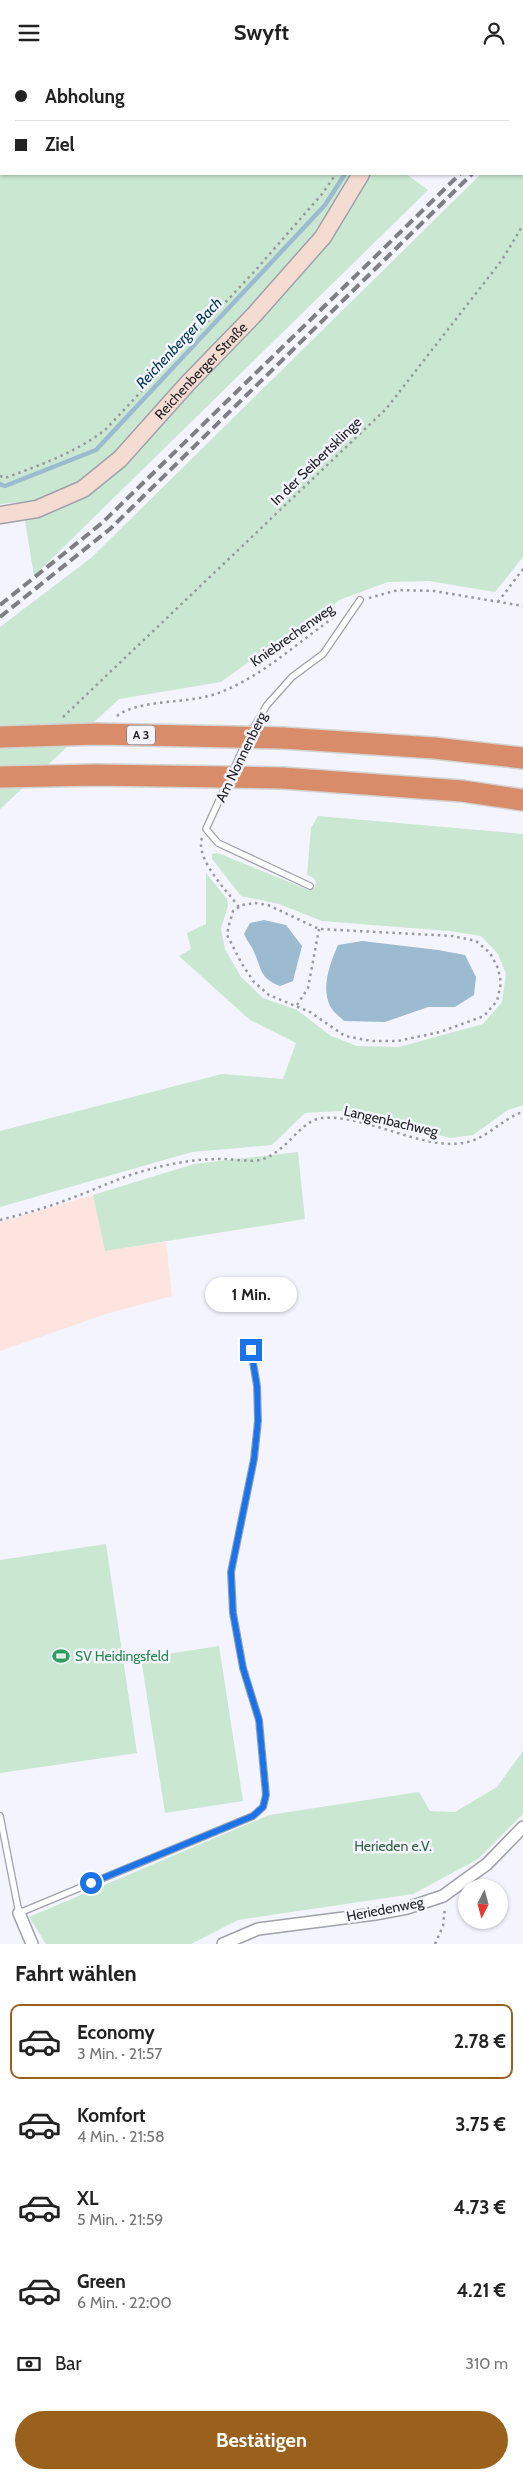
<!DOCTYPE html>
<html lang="de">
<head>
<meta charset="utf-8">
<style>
  :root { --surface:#fff; --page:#f2f2f2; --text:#222; --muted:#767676; --line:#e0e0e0; --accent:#9a611d }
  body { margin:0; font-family:Cabin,sans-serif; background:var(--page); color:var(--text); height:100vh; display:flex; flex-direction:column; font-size:19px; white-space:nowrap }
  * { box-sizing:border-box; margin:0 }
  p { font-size:16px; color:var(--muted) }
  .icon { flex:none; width:28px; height:28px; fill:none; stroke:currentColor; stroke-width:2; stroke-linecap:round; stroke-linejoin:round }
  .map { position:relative; height:1879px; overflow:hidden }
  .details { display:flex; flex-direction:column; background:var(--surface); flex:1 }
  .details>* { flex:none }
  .top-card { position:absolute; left:0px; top:0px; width:524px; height:110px; box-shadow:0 1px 4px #0004; display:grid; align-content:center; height:110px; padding:0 15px; background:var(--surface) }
  .needle { width:32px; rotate:186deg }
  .controls { position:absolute; left:458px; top:1814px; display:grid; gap:10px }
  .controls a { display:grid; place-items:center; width:50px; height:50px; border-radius:50%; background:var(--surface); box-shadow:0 1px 4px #0004; font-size:25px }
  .end { position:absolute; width:22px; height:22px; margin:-11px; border:6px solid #1a73e8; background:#fff; box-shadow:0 0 0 2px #fff }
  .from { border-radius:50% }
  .bubble { position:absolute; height:35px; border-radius:18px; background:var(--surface); box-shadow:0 1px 4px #0004; font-size:16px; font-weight:700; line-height:35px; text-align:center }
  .top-card b { display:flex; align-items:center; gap:18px; height:48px; font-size:19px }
  .top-card b+b { border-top:1px solid var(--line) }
  .top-card i { width:12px; height:12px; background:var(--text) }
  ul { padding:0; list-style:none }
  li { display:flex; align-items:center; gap:15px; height:75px; margin:0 10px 8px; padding:0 5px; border:2px solid transparent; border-radius:10px }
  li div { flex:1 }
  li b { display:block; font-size:19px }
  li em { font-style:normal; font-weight:700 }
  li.on { border-color:var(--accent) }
  li>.icon { width:45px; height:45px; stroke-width:1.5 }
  h2 { padding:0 15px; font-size:22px; line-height:60px }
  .pay { display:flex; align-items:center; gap:12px; height:55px; padding:0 15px; font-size:19px }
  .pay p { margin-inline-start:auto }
  .cta { display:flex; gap:10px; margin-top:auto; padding:10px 15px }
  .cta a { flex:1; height:58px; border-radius:30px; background:var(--accent); color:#fff; font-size:20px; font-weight:700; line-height:58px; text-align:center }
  header { display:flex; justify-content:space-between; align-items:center; height:65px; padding:0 15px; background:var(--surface); font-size:22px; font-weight:700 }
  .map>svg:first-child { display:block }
  .industrial { fill:#fee4de }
  .green { fill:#cae7d1 }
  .water { fill:#9cbad0 }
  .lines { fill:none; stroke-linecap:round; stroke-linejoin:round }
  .stream { stroke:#9cbad0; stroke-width:4.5 }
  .lane-casing { stroke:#a0a1a9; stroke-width:8 }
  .street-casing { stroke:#a0a1a9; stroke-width:14 }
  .secondary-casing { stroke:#a0a1a9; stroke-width:19 }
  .highway-casing { stroke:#d3d3d4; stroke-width:24 }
  .path { stroke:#98999f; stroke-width:2.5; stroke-dasharray:2.5 4; stroke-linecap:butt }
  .lane { stroke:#fff; stroke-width:5.5 }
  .street { stroke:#fff; stroke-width:11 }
  .secondary { stroke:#f4dcd2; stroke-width:16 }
  .highway { stroke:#d98c69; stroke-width:21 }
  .rail { stroke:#7e7e84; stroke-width:4; stroke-dasharray:10 5; stroke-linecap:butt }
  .highway-bridge-casing { stroke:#d3d3d4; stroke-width:24; stroke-linecap:butt }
  .highway-bridge { stroke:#d98c69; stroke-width:21 }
  .route { stroke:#1a73e8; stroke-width:6 }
  .labels { text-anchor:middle; stroke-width:5; stroke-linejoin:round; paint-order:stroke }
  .shield { fill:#f3f4fd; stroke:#616266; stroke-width:1 }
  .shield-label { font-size:12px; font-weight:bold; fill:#232326 }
  .street-label { font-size:14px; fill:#232326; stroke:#f3f4fd }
  .leisure-label { font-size:14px; fill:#27864d; stroke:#f3f4fd; text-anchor:start }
  .park-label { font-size:14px; fill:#326242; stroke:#f3f4fd }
  .water-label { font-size:15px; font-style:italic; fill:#003756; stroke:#f3f4fd }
</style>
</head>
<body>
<header><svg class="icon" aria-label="menu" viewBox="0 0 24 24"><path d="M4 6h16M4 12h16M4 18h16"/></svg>Swyft<svg class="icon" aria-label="person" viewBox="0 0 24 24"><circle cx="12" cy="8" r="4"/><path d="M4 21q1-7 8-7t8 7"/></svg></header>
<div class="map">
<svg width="523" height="1879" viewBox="0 0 523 1879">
  <rect width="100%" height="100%" fill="#f3f4fd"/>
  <!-- industrial -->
  <path class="industrial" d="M 93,1130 L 105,1185 L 166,1177 L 172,1231 L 106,1249 L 0,1286 L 0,1157 Z"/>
  <!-- green -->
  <path class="green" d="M 523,68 L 523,492 L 495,527 L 429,516 L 388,517 L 339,535 L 307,567 L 260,589 L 221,617 L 119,634 L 0,744 L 0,562 L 91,493 L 481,109 L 522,109 Z
    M 0,105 L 1,109 L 406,109 L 428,125 L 34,511 L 22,437 L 0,439 Z
    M 318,751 L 523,769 L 523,1040 L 508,1045 L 473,1070 L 451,1073 L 341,1046 L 305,1048 L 272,1080 L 192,1087 L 0,1142 L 0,1066 L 222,1009 L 283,1014 L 296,978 L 250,955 L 179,891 L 191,884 L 187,868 L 206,859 L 206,808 L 227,834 L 228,841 L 221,863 L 225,884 L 241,912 L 263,933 L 297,945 L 331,971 L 357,981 L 399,982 L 483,959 L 502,937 L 506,909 L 498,889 L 481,871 L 449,866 L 322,856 L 279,839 L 241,831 L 212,794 L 212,789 L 218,788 L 309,825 L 314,823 L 316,818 L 314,813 L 307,810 L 311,763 Z
    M 298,1087 L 305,1154 L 105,1186 L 93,1130 L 194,1099 Z
    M 106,1479 L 137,1688 L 0,1708 L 0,1495 Z
    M 219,1581 L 243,1736 L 165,1748 L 141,1593 Z
    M 523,1686 L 523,1749 L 478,1794 L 413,1829 L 238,1855 L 191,1879 L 46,1879 L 29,1852 L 269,1750 L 419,1727 L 430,1746 L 455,1747 L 497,1722 Z"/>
  <!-- water -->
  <path class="water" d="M 264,855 L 286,860 L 302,881 L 293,916 L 280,921 C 259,913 262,904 254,887 C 252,881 247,876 244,869 L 250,858 Z
    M 362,876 L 438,885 L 465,890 L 476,912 L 474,930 L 455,942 L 428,942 L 385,957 L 344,956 C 340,952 333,947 330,941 C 321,922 330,898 338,880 Z"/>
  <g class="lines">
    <!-- stream -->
    <path class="stream" d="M 415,1 L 415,0
      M 0,419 L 5,421 L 96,385 L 325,140 L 345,109"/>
    <!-- lane casing -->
    <g class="lane-casing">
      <path id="lane" d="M 251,667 L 267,640 L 292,612 L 323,589 L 360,535
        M 232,708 L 246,677
        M 228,716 L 206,764 L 218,778 L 310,821
        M 0,1751 L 19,1848 L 253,1751 L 263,1742 L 266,1730 L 259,1655 L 243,1603 L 233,1548 L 231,1507 L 254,1394 L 258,1356 L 257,1321 L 251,1285"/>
    </g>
    <!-- street casing -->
    <g class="street-casing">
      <path id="street" d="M 169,1 L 170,0
        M 19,1848 L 32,1879
        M 223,1879 L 258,1864 L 375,1849 L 407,1843 L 443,1831 L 487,1799 L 523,1762"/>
    </g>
    <!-- secondary casing -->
    <g class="secondary-casing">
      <g id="secondary">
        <path d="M 125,1 L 126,0"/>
        <path d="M 431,1 L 432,0"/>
        <path d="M 0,95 L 1,95"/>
        <path id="s1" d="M 0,450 L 37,444 L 83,424 L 120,394 L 188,318 L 254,250 L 323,172 L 361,109"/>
      </g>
    </g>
    <!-- highway casing -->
    <g class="highway-casing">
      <path id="highway" d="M 283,673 L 434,683 L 523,693
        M 282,713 L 462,726 L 523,735"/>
    </g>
    <!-- path -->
    <path class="path" d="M 403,1 L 404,0
      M 0,411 L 5,413 C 40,400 75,388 105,365 L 254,207 L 322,129 L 336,109
      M 369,533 L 398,525 L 434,526 L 523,541
      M 498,537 L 523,504
      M 117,651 C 140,633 190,640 221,627 C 264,610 298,577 336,551
      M 63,652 L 386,344 L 502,195 L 523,160
      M 202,773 C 195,794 227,826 239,842
      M 255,838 L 268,840 L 319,864 L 453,871 L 476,876 L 490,888 L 498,903 L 501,918 L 497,936 L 484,951 L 440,967 L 398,976 L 372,976 L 345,971 L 310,947 L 269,930 L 254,917 L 242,899 L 227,870 L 229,860 L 233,846 L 242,840 Z
      M 297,940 L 308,923 L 319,864
      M 0,1155 C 23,1149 46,1143 69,1134 C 95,1125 120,1112 147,1105 C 172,1098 196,1094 222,1094 C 234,1094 248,1097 260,1095 C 287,1088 300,1055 322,1053 C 365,1049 422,1085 463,1078 C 486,1075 501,1054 523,1047
      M 435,1879 L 443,1861 L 445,1842"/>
    <!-- lane -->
    <use href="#lane" class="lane"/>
    <!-- street -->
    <use href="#street" class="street"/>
    <!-- secondary -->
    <use href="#secondary" class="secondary"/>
    <!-- highway -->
    <use href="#highway" class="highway"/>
    <!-- rail -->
    <path class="rail" d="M 522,48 L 523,47
      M 522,61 L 523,60
      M 0,540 L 102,458 L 460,109
      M 0,552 L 110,464 L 472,109"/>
    <!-- highway-bridge casing -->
    <g class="highway-bridge-casing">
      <path id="highway-bridge" d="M 0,672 L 97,669 L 283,673
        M 0,712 L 96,710 L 282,713"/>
    </g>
    <!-- highway-bridge -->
    <use href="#highway-bridge" class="highway-bridge"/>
  </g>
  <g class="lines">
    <!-- route -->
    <path class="route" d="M 91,1818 L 253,1751 L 263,1742 L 266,1730 L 259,1655 L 243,1603 L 233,1548 L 231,1507 L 254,1394 L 258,1356 L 257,1321 L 251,1285"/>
  </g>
  <!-- icons -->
  <defs>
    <g id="stadium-bare" transform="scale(1.35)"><path d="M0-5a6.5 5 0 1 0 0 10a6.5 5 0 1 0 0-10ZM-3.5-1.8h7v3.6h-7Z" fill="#2e9e5b" stroke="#f3f4fd" stroke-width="2.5" paint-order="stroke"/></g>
  </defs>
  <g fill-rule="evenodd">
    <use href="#stadium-bare" x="61" y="1591"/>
  </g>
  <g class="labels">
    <!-- shield labels -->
    <rect class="shield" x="127" y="660.5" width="28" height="19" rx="4"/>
    <g class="shield-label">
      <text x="141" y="674">A 3</text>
    </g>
    <!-- street labels -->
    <g class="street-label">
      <text dy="5" stroke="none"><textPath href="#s1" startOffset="255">Reichenberger Straße</textPath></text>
      <text transform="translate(316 396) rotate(-44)" y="5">In der Seibertsklinge</text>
      <text transform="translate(292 570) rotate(-35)" y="5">Kniebrechenweg</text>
      <text transform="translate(241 692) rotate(-64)" y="5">Am Nonnenberg</text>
      <text transform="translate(391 1056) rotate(13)" y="5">Langenbachweg</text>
      <text transform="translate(385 1844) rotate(-11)" y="5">Heriedenweg</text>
    </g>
    <!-- leisure labels -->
    <g class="leisure-label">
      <text x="75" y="1596">SV Heidingsfeld</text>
    </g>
    <!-- park labels -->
    <g class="park-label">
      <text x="393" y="1786">Herieden e.V.</text>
    </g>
    <!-- water labels -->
    <g class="water-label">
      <text transform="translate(179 278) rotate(-47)" y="5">Reichenberger Bach</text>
    </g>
  </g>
</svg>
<div class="controls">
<a><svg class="needle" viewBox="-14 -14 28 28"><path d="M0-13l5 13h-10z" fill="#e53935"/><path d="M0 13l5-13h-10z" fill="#767676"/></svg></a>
</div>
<i class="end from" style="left:91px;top:1818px"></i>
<i class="end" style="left:251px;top:1285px"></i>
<div class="bubble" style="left:205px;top:1212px;width:92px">1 Min.</div>
<div class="top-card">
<b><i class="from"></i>Abholung</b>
<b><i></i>Ziel</b>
</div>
</div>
<section class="details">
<h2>Fahrt wählen</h2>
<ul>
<li class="on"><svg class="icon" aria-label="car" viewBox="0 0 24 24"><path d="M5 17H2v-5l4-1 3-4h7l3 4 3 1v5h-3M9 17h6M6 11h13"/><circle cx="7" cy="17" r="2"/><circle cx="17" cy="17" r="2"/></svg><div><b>Economy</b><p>3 Min. · 21:57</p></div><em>2.78 €</em></li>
<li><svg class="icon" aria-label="car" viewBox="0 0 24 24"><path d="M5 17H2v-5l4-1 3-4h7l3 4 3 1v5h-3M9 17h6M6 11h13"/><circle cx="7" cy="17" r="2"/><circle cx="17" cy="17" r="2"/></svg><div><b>Komfort</b><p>4 Min. · 21:58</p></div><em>3.75 €</em></li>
<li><svg class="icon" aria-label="car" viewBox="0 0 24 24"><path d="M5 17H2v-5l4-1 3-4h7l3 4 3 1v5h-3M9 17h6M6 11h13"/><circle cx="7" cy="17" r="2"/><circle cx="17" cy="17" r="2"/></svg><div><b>XL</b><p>5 Min. · 21:59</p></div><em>4.73 €</em></li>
<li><svg class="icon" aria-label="car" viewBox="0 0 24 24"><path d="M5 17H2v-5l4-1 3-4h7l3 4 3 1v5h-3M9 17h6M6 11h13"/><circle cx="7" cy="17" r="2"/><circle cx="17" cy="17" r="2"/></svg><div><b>Green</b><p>6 Min. · 22:00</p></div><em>4.21 €</em></li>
</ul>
<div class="pay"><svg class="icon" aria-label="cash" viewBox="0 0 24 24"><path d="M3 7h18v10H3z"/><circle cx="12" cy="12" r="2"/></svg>Bar<p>310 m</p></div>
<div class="cta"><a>Bestätigen</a></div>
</section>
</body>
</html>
